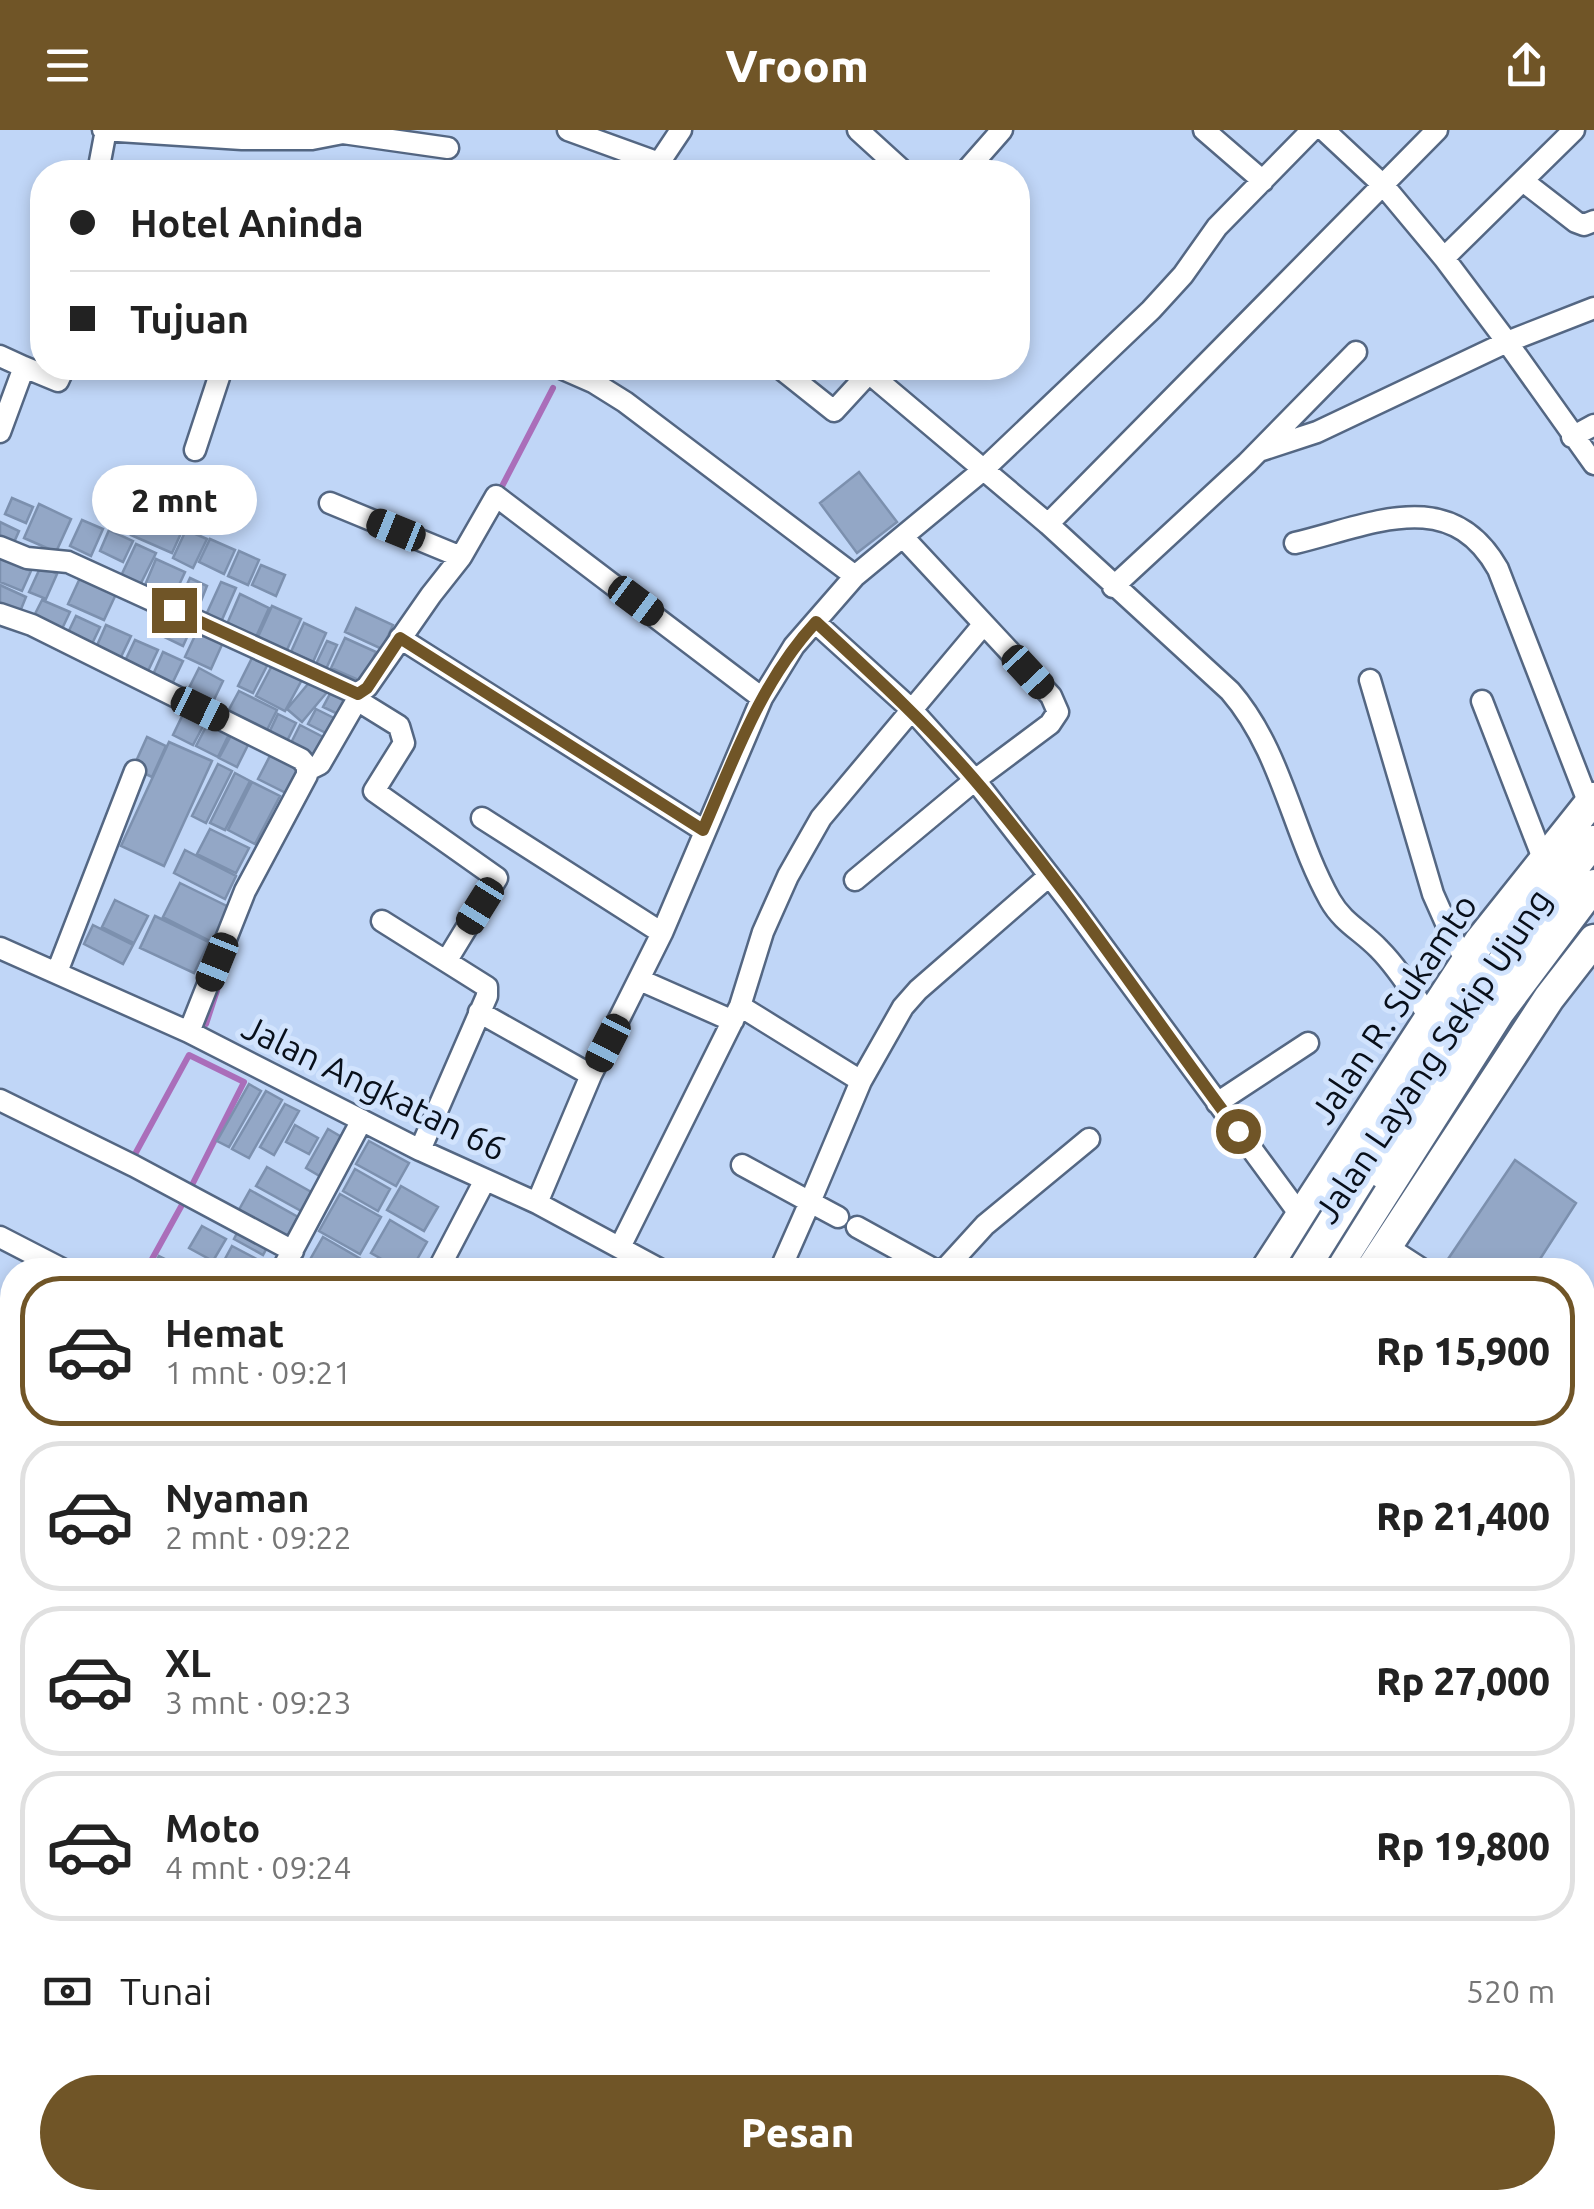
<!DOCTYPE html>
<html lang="id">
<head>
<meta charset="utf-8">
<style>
  :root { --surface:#fff; --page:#f2f2f2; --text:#222; --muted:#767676; --line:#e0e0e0; --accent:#705527 }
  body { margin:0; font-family:Ubuntu,sans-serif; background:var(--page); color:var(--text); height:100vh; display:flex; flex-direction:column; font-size:38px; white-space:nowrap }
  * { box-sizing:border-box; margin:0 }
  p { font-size:32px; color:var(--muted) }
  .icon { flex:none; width:55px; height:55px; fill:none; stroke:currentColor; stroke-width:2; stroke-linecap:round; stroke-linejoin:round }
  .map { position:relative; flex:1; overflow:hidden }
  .side { position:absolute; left:0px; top:1128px; width:1595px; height:952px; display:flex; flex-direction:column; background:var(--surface); border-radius:40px 40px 0 0; box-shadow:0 5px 15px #0003 }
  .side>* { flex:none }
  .top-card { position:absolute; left:30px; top:30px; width:1000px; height:220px; border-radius:40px; box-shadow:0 5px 15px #0003; display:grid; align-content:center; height:220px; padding:0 40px; background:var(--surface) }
  .end { position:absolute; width:45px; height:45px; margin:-22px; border:12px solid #705527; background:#fff; box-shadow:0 0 0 5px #fff }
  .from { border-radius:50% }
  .bubble { position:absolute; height:70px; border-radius:35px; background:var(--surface); box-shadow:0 5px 15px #0003; font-size:32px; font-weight:800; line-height:70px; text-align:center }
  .car { position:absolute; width:30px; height:60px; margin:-30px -15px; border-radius:12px; box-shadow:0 0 8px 2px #0007; background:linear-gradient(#222 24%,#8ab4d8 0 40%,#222 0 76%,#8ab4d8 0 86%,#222 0) }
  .top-card b { display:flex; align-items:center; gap:35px; height:95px; font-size:38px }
  .top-card b+b { border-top:2px solid var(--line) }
  .top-card i { width:25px; height:25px; background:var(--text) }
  ul { padding:18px 0 0; list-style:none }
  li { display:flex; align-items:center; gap:30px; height:150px; margin:0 20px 15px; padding:0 20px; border:5px solid var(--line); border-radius:40px }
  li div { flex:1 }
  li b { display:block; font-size:38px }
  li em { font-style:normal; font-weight:800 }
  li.current { border-color:var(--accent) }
  li>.icon { width:90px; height:90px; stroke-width:1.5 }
  .pay { display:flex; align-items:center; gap:25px; height:110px; padding:0 40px; font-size:38px }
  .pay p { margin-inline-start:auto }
  .button { display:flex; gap:20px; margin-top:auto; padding:20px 40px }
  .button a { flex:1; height:115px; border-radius:60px; background:var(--accent); color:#fff; font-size:40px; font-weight:800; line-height:115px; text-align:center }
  header { display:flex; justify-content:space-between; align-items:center; height:130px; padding:0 40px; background:var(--accent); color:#fff; font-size:45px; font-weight:800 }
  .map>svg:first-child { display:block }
  .built { fill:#b1cbf1 }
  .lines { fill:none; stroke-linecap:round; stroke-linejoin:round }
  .stream { stroke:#aa6eba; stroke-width:6 }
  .building { fill:#93a7c6; stroke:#7c90ae; stroke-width:2.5 }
  .minor-casing { stroke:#546783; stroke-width:25 }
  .highway-casing { stroke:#546783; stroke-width:35 }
  .minor { stroke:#fff; stroke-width:20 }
  .highway { stroke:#fff; stroke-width:30 }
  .highway-bridge-casing { stroke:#546783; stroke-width:35; stroke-linecap:butt }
  .highway-bridge { stroke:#fff; stroke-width:30 }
  .route { stroke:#705527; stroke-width:12 }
  .labels { text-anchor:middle; stroke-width:10; stroke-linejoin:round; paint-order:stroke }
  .street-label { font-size:35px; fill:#080f1a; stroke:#d1e3fd }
</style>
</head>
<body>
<header><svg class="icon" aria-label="menu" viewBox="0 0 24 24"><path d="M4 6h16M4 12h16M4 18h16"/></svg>Vroom<svg class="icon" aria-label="share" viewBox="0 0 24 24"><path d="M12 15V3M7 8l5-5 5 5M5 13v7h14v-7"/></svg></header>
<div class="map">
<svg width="1594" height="2079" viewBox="0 0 1594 2079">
  <rect width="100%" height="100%" fill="#c0d6f7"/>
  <!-- built -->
  <path class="built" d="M 441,2068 L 770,2068 L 766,2079 L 463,2079 Z"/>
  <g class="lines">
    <!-- stream -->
    <path class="stream" d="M 498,364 L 553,258
      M 206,894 L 222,845
      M 134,1026 L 189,925 L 244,952 L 190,1059
      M 146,1140 L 183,1073"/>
  </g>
  <!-- building -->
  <path class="building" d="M 859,342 L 897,392 L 857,423 L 820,373 Z
    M 161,344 L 181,353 L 165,388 L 145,379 Z
    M 182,361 L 201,370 L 189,394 L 171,386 Z
    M 209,361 L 228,370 L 214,402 L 194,393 Z
    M 12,368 L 33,377 L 26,393 L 5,384 Z
    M 39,374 L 71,389 L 56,422 L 24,408 Z
    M 141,382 L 182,401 L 172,423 L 131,405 Z
    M 82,390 L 103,399 L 91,426 L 70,416 Z
    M 0,392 L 19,401 L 11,419 L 0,414 Z
    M 109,400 L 133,411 L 123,432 L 100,421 Z
    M 186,400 L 207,409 L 193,438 L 173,428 Z
    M 210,409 L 235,420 L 224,444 L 199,432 Z
    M 136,414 L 156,423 L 140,455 L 121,446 Z
    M 239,421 L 259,430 L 248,455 L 228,446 Z
    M 0,427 L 31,441 L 22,461 L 0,452 Z
    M 156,429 L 185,442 L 173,468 L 145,455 Z
    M 261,435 L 285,445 L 276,466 L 252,455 Z
    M 41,436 L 57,444 L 46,469 L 29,462 Z
    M 81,446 L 117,462 L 104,490 L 68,474 Z
    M 190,448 L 207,456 L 201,471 L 183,463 Z
    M 221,452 L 236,458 L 221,492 L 206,485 Z
    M 0,455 L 26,467 L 19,484 L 0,476 Z
    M 240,464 L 269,478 L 256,507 L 227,494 Z
    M 42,470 L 70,482 L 60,503 L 32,490 Z
    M 272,476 L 301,489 L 286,522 L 257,509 Z
    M 356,478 L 393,495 L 382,519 L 345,502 Z
    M 171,482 L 194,492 L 183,516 L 160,505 Z
    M 76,486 L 100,497 L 90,518 L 66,507 Z
    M 304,493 L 326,503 L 313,532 L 291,522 Z
    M 106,495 L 131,506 L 119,531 L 95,520 Z
    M 199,497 L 225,508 L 211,539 L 185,527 Z
    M 345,508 L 376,522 L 363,552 L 331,538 Z
    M 135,510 L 158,520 L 147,543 L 124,533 Z
    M 327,511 L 337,515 L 326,539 L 316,534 Z
    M 256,520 L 271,528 L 253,563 L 238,556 Z
    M 163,522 L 183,531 L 171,556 L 152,547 Z
    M 275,530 L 304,546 L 285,581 L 256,566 Z
    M 199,538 L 223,551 L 209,580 L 184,568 Z
    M 313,548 L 328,561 L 302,592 L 287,579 Z
    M 239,561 L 277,580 L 264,606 L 225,587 Z
    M 331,562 L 349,571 L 342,586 L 323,577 Z
    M 187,576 L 208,587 L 193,615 L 173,605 Z
    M 316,579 L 342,592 L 334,607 L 308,594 Z
    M 278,584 L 296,593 L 284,617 L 266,609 Z
    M 210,589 L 231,600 L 218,627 L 196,616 Z
    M 300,595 L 329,610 L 318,632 L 289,617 Z
    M 234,600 L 251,609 L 237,637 L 219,628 Z
    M 147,607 L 166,616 L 152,647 L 133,638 Z
    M 169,612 L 212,631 L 164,736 L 121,716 Z
    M 273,620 L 303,635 L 288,664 L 258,649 Z
    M 218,634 L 232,641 L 206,693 L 192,686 Z
    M 235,643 L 250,651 L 225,700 L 210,693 Z
    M 252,652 L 280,666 L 255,714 L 228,700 Z
    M 210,699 L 249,718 L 236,743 L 197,724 Z
    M 185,720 L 236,746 L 225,769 L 174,743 Z
    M 180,753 L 233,779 L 216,814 L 163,787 Z
    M 115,770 L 148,786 L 134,813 L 102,797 Z
    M 155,786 L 209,812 L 194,843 L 140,818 Z
    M 93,795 L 133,815 L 123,834 L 84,814 Z
    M 249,954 L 261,961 L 229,1017 L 217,1011 Z
    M 266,961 L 282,970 L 249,1028 L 232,1019 Z
    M 285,974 L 299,981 L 274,1025 L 260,1017 Z
    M 295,995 L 318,1008 L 309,1024 L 286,1012 Z
    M 328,999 L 345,1009 L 323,1048 L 306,1038 Z
    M 369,1011 L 409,1033 L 396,1056 L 356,1034 Z
    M 1515,1030 L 1576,1073 L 1533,1140 L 1452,1140 L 1444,1135 Z
    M 267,1037 L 313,1063 L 303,1082 L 256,1056 Z
    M 355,1039 L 390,1059 L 378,1081 L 343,1061 Z
    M 401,1056 L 438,1077 L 424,1101 L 387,1080 Z
    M 250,1060 L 298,1087 L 284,1112 L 236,1085 Z
    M 340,1064 L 381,1087 L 360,1124 L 319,1101 Z
    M 390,1090 L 427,1112 L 411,1140 L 401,1140 L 371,1123 Z
    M 202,1096 L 226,1109 L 213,1131 L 189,1118 Z
    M 240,1097 L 269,1114 L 263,1125 L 234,1109 Z
    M 323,1107 L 366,1132 L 361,1140 L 304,1140 Z
    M 232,1116 L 266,1134 L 263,1140 L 220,1138 Z
    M 159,1126 L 173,1133 L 169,1140 L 151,1140 Z
    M 10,1193 L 12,1231 L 1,1252 L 0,1211 Z
    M 11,1300 L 12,1301 L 12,1344 L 0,1334 L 0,1314 Z
    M 0,1886 L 12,1892 L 12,1931 L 0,1924 Z
    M 0,1930 L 12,1937 L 0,1963 Z
    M 0,2051 L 12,2057 L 12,2068 L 22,2068 L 16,2079 L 0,2075 Z
    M 276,2068 L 311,2068 L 321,2073 L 317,2079 L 274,2079 L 270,2076 Z"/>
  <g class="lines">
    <!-- minor casing -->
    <g class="minor-casing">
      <path id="minor" d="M 103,0 L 242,9 L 312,9 L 343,3 L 448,18
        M 568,0 L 659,33
        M 858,0 L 904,42
        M 1204,0 L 1263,51
        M 1324,0 L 1384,56 L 1444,128 L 1507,212 L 1594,178
        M 98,42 L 106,0
        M 653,42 L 681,0
        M 965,42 L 1002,0
        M 1523,51 L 1576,92 L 1584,95 L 1594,91
        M 1444,128 L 1574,0
        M 0,226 L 24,237
        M 561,238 L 593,252 L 625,272 L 855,446
        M 780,238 L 834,281 L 869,243
        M 863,238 L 1048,394 L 1230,561 C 1282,621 1292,702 1330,770 C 1343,793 1362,801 1379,819 C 1399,839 1414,865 1430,888
        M 0,302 L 24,237 L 58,251 L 64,238
        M 1572,307 L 1594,295
        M 195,320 L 222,238
        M 1259,321 L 1317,302 L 1507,212 L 1594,334
        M 330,373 L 461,427 L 496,366 L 762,568
        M 1048,394 L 1437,0
        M 1295,413 C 1371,395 1450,354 1498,439 L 1589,674
        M 0,417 L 27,428 L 68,432 L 357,564 L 367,557 L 431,465 L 461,427
        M 1113,457 L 1247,333 L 1356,222
        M 0,484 L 32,495 L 301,629 L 307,636 L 307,645 L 245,761 L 189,902
        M 816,493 L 912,580 L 975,650 L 1073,776 L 1301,1086
        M 400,508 L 703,700
        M 1370,550 L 1433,764 L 1453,809 L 1467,831
        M 357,570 L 399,596 L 404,613 L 374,661 L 497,748 L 447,830
        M 1482,571 L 1544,731
        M 308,640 L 320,634 L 361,563
        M 482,688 L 662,803
        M 855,750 L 975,650 L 1050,594 L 1058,582 L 1051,566 L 903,407
        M 382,791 L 487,857 L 487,866 L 420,1020
        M 0,818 L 189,902 L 420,1020 L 537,1073 L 661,1140
        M 57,842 L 135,641
        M 640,850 L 733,891
        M 740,876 L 861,951
        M 479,882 L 591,945
        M 0,970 L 134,1036 L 293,1121
        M 1217,973 L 1308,913
        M 742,1035 L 810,1072 L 780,1140
        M 537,1073 L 591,945 L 662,803 L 762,568 L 794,516 L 855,446 L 983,340 L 1151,180 L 1183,145 L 1217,97 L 1312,0
        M 838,1087 L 810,1072 L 861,951 L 903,877 L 918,860 L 1049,746
        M 857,1097 L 935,1140
        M 0,1107 L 64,1140
        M 1386,1116 L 1423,1140
        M 620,1117 L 740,876 L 763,802 L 788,746 L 821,688 L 983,495
        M 282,1140 L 362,990
        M 438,1140 L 485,1050
        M 944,1140 L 985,1095 L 1089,1009
        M 0,1267 L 12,1276
        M 1582,1273 L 1594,1271
        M 1582,1539 L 1594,1538
        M 0,1672 L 12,1680
        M 0,1854 L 12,1875
        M 1582,1911 L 1594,1925
        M 0,1986 L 12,1964
        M 0,2040 L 12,2046
        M 57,2068 L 81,2079
        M 191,2068 L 212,2079
        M 426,2068 L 448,2079
        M 1247,2068 L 1267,2079
        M 1521,2068 L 1531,2079
        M 148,2079 L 154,2068
        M 693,2079 L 699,2068
        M 1141,2079 L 1146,2068"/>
    </g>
    <!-- highway casing -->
    <g class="highway-casing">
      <path id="highway" d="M 1361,1047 C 1436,929 1506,820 1594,711
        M 1266,1140 L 1480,811 L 1594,668
        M 1335,1140 L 1499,882 L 1594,755
        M 1371,1140 L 1549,868 L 1594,810
        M 793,2079 L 799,2068
        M 826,2079 L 831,2068"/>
    </g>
    <!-- minor -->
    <use href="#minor" class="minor"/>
    <!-- highway -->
    <use href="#highway" class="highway"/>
    <!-- highway-bridge casing -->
    <g class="highway-bridge-casing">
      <path id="highway-bridge" d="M 1303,1140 L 1361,1047"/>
    </g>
    <!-- highway-bridge -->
    <use href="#highway-bridge" class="highway-bridge"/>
  </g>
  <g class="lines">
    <!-- route -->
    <path class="route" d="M 174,480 L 358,564 L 367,558 L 400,508 L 703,700 C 734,628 762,550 816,492 C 871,543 925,592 973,648 C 1069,759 1150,884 1238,1001"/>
  </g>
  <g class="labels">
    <!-- street labels -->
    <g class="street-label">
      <text transform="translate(1394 879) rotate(-56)" y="12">Jalan R. Sukamto</text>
      <text transform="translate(1433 926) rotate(-56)" y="12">Jalan Layang Sekip Ujung</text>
      <text transform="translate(374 958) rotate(26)" y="12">Jalan Angkatan 66</text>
    </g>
  </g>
</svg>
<i class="end from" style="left:1238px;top:1001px"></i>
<i class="end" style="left:174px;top:480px"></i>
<div class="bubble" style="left:92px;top:335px;width:165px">2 mnt</div>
<i class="car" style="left:396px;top:400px;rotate:292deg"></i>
<i class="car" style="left:636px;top:471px;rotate:127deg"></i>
<i class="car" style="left:1028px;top:542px;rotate:137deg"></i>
<i class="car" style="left:200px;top:579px;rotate:116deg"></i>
<i class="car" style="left:480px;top:776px;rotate:212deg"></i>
<i class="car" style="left:217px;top:832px;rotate:202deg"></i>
<i class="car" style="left:608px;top:913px;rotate:207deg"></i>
<div class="top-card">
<b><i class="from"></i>Hotel Aninda</b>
<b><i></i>Tujuan</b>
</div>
<section class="side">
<ul>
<li class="current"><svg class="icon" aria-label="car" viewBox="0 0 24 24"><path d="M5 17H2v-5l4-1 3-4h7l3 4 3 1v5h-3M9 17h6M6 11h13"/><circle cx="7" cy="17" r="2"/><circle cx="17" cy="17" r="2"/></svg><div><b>Hemat</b><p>1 mnt · 09:21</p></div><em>Rp 15,900</em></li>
<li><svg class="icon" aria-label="car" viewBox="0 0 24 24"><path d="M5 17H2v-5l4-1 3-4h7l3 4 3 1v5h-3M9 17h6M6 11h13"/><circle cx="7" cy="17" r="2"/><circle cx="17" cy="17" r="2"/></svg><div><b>Nyaman</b><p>2 mnt · 09:22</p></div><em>Rp 21,400</em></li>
<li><svg class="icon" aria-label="car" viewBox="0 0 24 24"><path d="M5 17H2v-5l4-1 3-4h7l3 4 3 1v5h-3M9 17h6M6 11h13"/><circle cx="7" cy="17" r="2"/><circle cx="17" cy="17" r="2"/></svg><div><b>XL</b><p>3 mnt · 09:23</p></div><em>Rp 27,000</em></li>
<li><svg class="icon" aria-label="car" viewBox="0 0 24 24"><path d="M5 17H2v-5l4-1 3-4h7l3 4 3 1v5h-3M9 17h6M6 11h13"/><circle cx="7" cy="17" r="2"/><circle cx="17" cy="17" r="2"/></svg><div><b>Moto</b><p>4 mnt · 09:24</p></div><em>Rp 19,800</em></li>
</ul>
<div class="pay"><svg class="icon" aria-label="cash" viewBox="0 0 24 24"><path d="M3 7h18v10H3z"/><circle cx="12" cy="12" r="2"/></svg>Tunai<p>520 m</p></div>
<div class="button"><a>Pesan</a></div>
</section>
</div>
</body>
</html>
